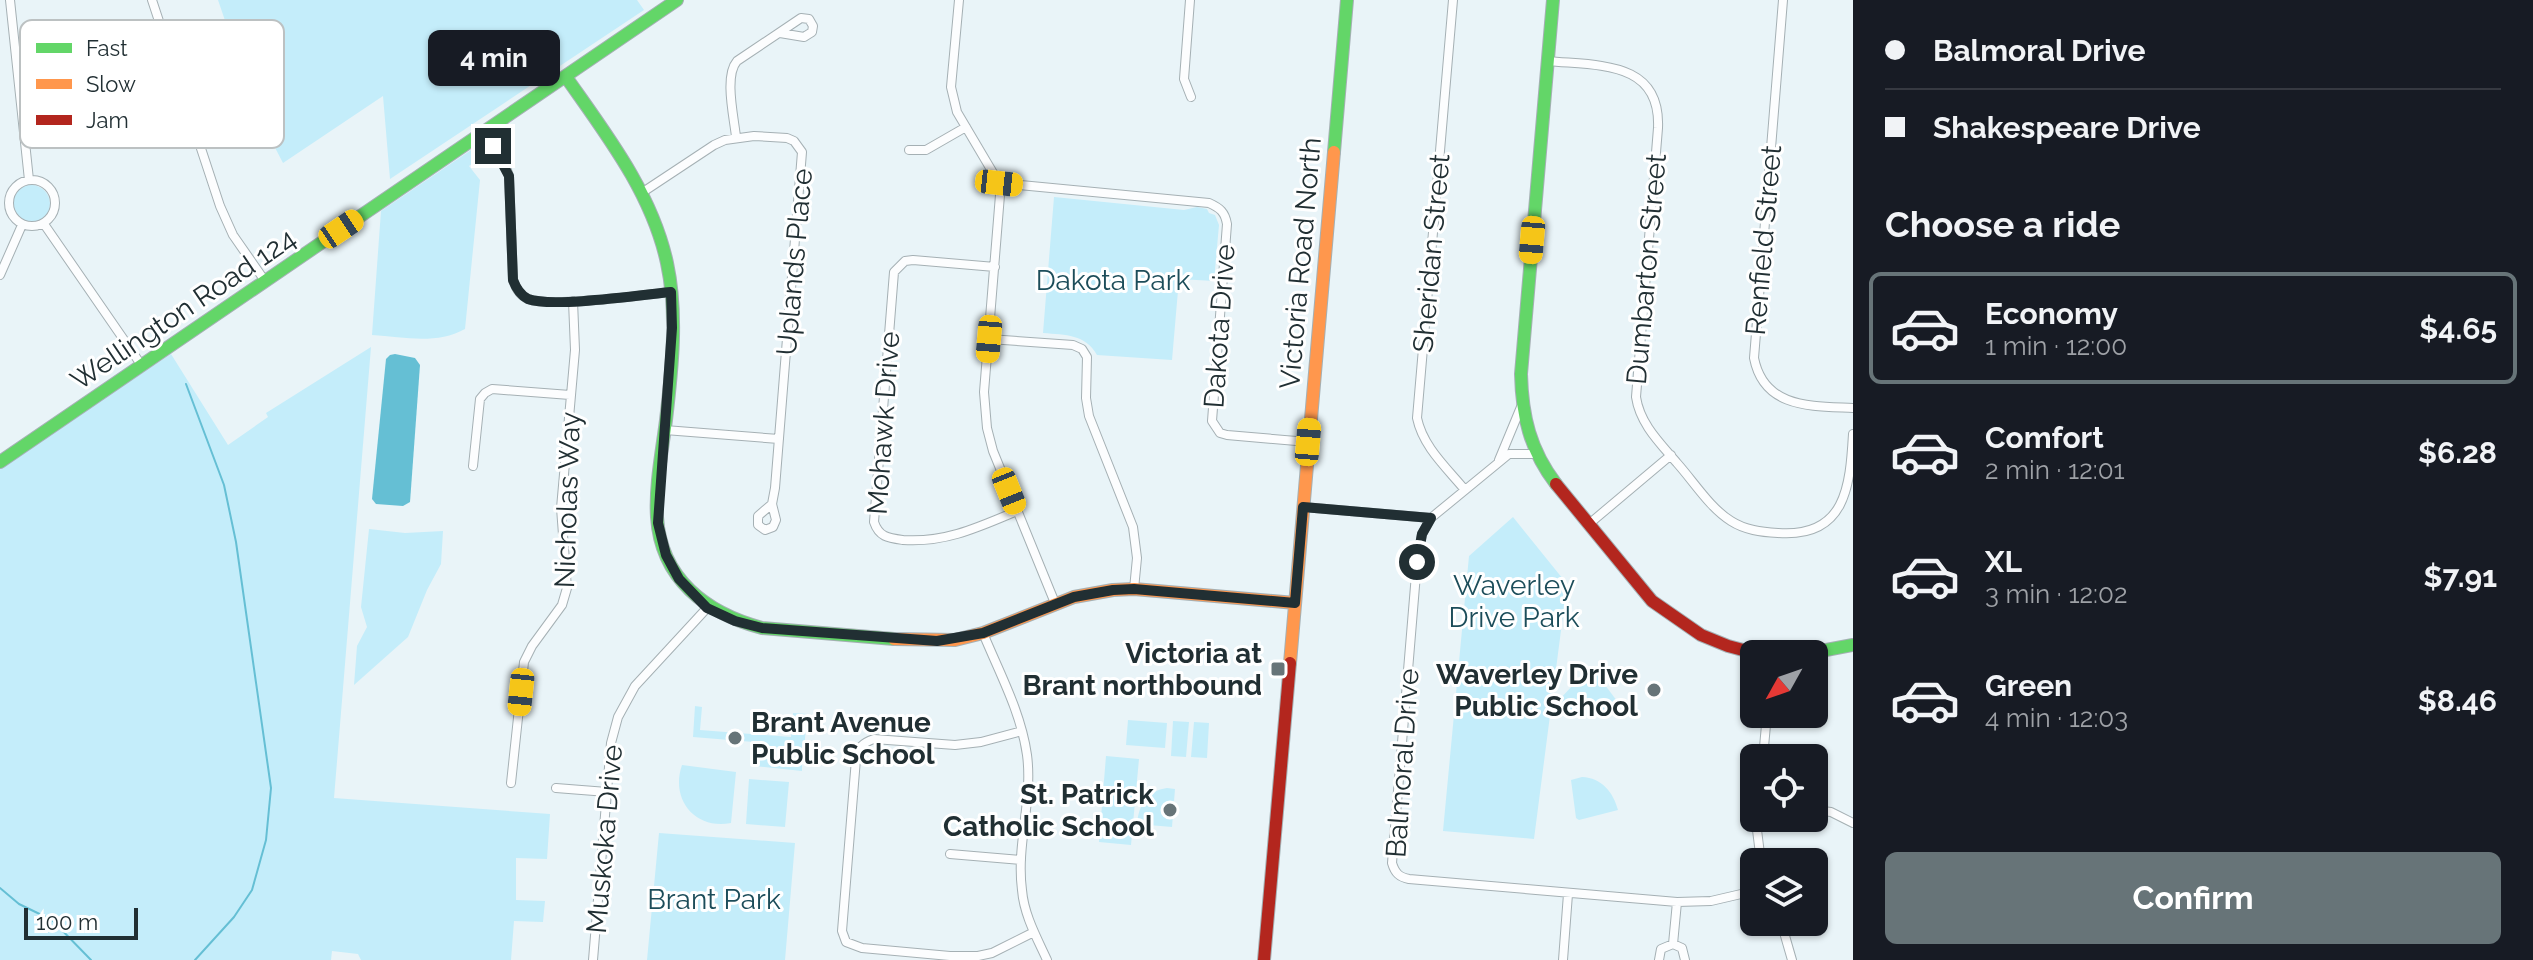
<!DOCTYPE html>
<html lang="en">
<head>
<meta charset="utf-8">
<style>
  :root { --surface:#171b24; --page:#242831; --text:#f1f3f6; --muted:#9ea1a6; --line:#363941; --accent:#677478 }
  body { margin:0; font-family:Raleway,sans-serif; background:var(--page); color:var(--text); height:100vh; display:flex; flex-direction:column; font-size:30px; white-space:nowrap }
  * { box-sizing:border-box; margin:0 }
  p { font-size:26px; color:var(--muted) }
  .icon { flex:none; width:44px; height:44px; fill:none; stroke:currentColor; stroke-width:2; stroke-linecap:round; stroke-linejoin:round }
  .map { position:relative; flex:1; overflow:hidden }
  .sheet { display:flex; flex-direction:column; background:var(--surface); width:680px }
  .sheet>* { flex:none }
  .banner { display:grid; align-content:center; height:176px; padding:0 32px; background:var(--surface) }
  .needle { width:52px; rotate:230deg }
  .buttons { position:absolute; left:1740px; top:640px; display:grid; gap:16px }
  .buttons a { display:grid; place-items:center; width:88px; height:88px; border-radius:12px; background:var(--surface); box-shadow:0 2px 6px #0004; font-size:40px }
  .scale { position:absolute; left:24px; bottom:20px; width:114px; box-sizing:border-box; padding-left:8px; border:4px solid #212f33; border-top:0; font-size:22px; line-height:28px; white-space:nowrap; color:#212f33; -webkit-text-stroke:6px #fff; paint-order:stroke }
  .end { position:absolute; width:36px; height:36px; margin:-18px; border:10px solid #212f33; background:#fff; box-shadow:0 0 0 4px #fff }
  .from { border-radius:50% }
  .bubble { position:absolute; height:56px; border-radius:12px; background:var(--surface); box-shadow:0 2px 6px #0004; font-size:26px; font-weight:700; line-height:56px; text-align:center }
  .car { position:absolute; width:24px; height:48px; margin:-24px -12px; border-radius:10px; box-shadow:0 0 6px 2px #0007; background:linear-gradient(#f5c518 24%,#345 0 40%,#f5c518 0 76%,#345 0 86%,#f5c518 0) }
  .banner b { display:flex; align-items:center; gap:28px; height:76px; font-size:30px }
  .banner b+b { border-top:2px solid var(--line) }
  .banner i { width:20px; height:20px; background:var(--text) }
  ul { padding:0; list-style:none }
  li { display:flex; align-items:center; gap:24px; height:112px; margin:0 16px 12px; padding:0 16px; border:4px solid transparent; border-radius:12px }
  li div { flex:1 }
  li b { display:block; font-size:30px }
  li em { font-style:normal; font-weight:700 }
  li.active { border-color:var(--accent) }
  li>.icon { width:72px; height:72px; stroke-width:1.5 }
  h2 { padding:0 32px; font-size:36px; line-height:96px }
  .cta { display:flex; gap:16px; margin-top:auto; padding:16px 32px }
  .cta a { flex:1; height:92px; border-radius:12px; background:var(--accent); color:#fff; font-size:32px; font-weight:700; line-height:92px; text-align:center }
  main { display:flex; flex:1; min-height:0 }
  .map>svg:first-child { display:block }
  .green { fill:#c4edfa }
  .water { fill:#65bfd4 }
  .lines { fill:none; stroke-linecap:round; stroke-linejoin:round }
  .stream { stroke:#65bfd4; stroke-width:2 }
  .street-casing { stroke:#a5b0b4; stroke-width:10 }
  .fast-casing { stroke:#a5b0b4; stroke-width:14 }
  .slow-casing { stroke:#a5b0b4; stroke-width:14 }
  .jam-casing { stroke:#a5b0b4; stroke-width:14 }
  .street { stroke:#fcfdfe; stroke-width:8 }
  .fast { stroke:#63d668; stroke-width:12 }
  .slow { stroke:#ff974d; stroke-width:12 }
  .jam { stroke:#b3261e; stroke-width:12 }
  .route { stroke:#212f33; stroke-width:10 }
  .poi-dot { fill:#677478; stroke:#fff; stroke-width:3 }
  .labels { text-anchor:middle; stroke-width:6; stroke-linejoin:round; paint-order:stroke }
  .street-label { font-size:28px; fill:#212f33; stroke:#fff }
  .park-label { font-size:28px; fill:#1c4d5a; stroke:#fff }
  .poi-label { font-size:28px; font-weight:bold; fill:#212f33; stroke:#fff; text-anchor:end }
  .key { fill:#fff; stroke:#bcc1c2; stroke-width:2 }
  .key-label { font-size:22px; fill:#212f33 }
</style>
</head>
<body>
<main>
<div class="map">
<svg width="1853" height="960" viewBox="0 0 1853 960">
  <rect width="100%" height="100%" fill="#e9f4f8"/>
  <!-- green -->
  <path class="green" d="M 218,0 L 637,0 L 644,10 L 390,179 L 383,96 L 283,163 L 256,111 Z
    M 471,150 L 479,159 L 469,166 L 480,180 L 465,329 C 436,345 404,337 372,335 L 381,211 Z
    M12 204a19 19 0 1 1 38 0a19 19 0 1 1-38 0Z
    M 1054,197 L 1184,210 L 1197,207 L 1207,209 L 1209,213 L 1215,215 L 1219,225 L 1214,281 L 1179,279 L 1172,360 L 1097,355 C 1085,334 1066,335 1043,333 Z
    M 371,347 L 334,798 L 550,814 L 547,859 L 516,858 L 516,900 L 545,901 L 543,922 L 514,921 L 511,960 L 361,960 L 358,954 L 332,951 L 331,960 L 0,960 L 0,467 L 171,354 L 228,445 L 268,417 L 266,413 Z
    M 1513,517 L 1567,584 L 1534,839 L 1443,831 L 1469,556 Z
    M 369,529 L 405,533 L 443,531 L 441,564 L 427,590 L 408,637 L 354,685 L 357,646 L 367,627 L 361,607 Z
    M 1588,669 L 1593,669 L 1620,705 C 1594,720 1582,721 1559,700 Z
    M 695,706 L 702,707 L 700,730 L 791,737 L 793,713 L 807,714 L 804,751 L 789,752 L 788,762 L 802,764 L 802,771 L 754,766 L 754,742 L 693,737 Z
    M 1128,720 L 1167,723 L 1165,748 L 1126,745 Z
    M 1173,721 L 1189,722 L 1186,757 L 1171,756 Z
    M 1194,722 L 1209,723 L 1207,758 L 1191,757 Z
    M 1106,756 L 1139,759 L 1131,845 L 1099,842 Z
    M 682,765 L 736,772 L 731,823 C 695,830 670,799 682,765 Z
    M 1582,777 C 1602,778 1613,792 1618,810 L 1579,820 L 1576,818 L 1571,780 Z
    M 749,779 L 789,782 L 785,827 L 746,824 Z
    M 1167,788 L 1175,789 L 1172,827 L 1137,824 C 1139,804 1147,791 1167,788 Z
    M 659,833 L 795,843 L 785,960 L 647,960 Z"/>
  <!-- water -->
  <path class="water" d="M 395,354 L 415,358 L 420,365 L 410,502 L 403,506 L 376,504 L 372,499 L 386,359 L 390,355 Z"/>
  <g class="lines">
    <!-- stream -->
    <path class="stream" d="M 186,384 L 224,485 L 236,542 L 271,788 L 266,840 L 252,890 L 234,917 L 195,960
      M 0,888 L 19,904 L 52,920 L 91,960"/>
    <!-- street casing -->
    <g class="street-casing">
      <path id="street" d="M 10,0 L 29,180
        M 152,0 L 220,206 L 233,235 L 265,281
        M 959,0 L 951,87 L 957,112 L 999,183 L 1000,195 L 984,392 L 987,428 L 993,451 L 1055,603
        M 1190,0 L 1184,79 L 1191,97
        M 1453,0 L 1417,418 C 1423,447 1447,468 1465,490
        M 1783,0 L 1754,358 C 1764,409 1812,406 1853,408
        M 1548,61 C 1597,66 1661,60 1658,128 L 1636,397 C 1640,424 1660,443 1677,463 C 1694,482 1710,508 1731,521 C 1745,530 1761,532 1778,533 C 1846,538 1850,486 1853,434
        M 484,132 L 504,162 L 509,176 L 513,280 C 516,288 519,295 528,299 C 552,308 642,295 671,292
        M 736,137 C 734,117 724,76 737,61 L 801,18 L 809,19 L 813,26 L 812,32 L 804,37 L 780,33
        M 909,150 L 926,150 L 966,127
        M9 203a23 23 0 1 1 46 0a23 23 0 1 1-46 0Z
        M 999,183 L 1209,203 C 1220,208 1225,212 1227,224 L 1212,421 L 1220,433 L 1227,435 L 1308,442
        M 643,192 L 714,145 L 725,140 L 754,136 L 787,138 L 794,141 L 802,152 L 775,488 L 772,504 L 776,520 L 773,527 L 765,530 L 758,525 L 758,516 L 772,504
        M 44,224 L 142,366
        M 995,267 L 913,260 L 905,261 L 894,272 L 874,522 C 879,537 888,538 903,540 C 945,543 979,527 1017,511
        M 0,275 L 22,225
        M 989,339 L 1073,345 L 1082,349 L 1087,357 L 1086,398 L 1089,416 L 1133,527 L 1137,558 L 1134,589
        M 665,430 L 779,439
        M 1535,454 L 1509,454 L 1431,518 L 1422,534 L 1417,562 L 1392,863 C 1395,873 1399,877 1409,879 L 1677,902 L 1711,901 L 1754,891
        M 1499,460 L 1521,407
        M 473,466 L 480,399 L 485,393 L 492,389 L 570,395
        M 1303,507 L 1431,518
        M 1589,524 L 1671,455
        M 983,633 C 999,672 1021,712 1027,755 C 1033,800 1016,845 1022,890 C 1024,915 1037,938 1047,960
        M 1022,731 L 981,742 L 955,745 L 874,739 C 862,743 859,747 856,759 L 842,931 L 846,942 L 862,948 L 950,956 L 978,956 L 992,953 L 1034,932
        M 1763,758 L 1767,714
        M 511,783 L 524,662 L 532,646 L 562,605 L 567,588 L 561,508 L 575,350 L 573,301
        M 556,788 L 607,792
        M 1814,810 L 1831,812 L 1853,823
        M 1758,818 L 1757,830 L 1761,862
        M 950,854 L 1021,860
        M 1781,922 L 1792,960
        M 1673,944 L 1677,902
        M 593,960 L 611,743 L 618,717 L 635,686 L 707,608
        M 1563,960 L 1568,894
        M 1659,960 L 1661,949 L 1673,944 L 1682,948 L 1685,960"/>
    </g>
    <!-- fast casing -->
    <g class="fast-casing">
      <path id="fast" d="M 1553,0 L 1521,374 C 1522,416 1530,450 1556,484
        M 566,77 C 606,134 652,193 667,263 C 678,314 672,369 666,420 C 662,452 655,486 657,517 C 661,579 706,613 762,628 L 894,639
        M 1334,152 L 1347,0
        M 0,462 L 677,0
        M 1805,654 L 1853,645"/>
    </g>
    <!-- slow casing -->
    <g class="slow-casing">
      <path id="slow" d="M 894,639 L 955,640 L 983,633 L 1074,597 L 1113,590 L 1134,589 L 1295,603
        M 1290,663 L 1334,152"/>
    </g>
    <!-- jam casing -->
    <g class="jam-casing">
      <path id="jam" d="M 1556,484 L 1652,601 L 1701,635 L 1728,646 L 1758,654
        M 1264,960 L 1290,663"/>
    </g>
    <!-- street -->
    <use href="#street" class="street"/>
    <!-- fast -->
    <use href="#fast" class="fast"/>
    <!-- slow -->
    <use href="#slow" class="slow"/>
    <!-- jam -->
    <use href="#jam" class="jam"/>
  </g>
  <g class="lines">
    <!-- route -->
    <path class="route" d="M 493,146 L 509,176 L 513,280 C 516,288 520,295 528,299 C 552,308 641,295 671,292 L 672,328 L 658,523 L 666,555 L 679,579 L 707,608 L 735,621 L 762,628 L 937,641 L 983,633 L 1074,597 L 1113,590 L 1134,589 L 1295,603 L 1303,507 L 1431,518 L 1422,534 L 1417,562"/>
  </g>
  <!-- markers -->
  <g class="poi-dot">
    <rect x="1270" y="661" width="16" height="16" rx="4"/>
    <circle cx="1654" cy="690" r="8"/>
    <circle cx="735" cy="738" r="8"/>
    <circle cx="1170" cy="810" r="8"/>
  </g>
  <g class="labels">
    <!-- street labels -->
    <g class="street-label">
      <text transform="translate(1763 240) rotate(-85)" y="10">Renfield Street</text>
      <text transform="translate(1431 253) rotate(-85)" y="10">Sheridan Street</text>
      <text transform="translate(794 262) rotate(-85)" y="10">Uplands Place</text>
      <text transform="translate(1300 263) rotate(-85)" y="10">Victoria Road North</text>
      <text transform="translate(1646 269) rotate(-85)" y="10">Dumbarton Street</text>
      <text transform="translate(183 309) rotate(-34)" y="10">Wellington Road 124</text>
      <text transform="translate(1219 326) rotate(-86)" y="10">Dakota Drive</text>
      <text transform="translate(883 423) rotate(-86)" y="10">Mohawk Drive</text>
      <text transform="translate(567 500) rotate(-88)" y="10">Nicholas Way</text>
      <text transform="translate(1402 763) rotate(-86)" y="10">Balmoral Drive</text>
      <text transform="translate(604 839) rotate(-85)" y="10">Muskoka Drive</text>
    </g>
    <!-- park labels -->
    <g class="park-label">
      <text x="1113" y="290">Dakota Park</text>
      <text x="1514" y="595">Waverley<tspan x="1514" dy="32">Drive Park</tspan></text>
      <text x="714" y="909">Brant Park</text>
    </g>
    <!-- poi labels -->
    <g class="poi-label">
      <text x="1262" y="663">Victoria at<tspan x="1262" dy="32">Brant northbound</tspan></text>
      <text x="1638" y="684">Waverley Drive<tspan x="1638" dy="32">Public School</tspan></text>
      <text x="751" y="732" text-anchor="start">Brant Avenue<tspan x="751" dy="32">Public School</tspan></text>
      <text x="1154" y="804">St. Patrick<tspan x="1154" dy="32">Catholic School</tspan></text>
    </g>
  </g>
  <!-- legend -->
  <rect x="20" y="20" width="264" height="128" rx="12" class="key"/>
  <rect x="36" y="43" width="36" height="10" fill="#63d668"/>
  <rect x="36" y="79" width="36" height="10" fill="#ff974d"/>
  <rect x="36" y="115" width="36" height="10" fill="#b3261e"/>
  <g class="key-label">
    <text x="86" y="56">Fast</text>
    <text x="86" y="92">Slow</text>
    <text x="86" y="128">Jam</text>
  </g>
</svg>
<div class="buttons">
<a><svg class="needle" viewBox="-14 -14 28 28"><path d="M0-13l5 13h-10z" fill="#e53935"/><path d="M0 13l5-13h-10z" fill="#9ea1a6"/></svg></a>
<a><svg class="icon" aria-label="locate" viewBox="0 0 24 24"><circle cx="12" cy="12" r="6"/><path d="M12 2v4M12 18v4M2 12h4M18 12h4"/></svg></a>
<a><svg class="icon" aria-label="layers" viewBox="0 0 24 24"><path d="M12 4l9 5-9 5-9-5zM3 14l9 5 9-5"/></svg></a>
</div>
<div class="scale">100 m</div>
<i class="end from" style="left:1417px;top:562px"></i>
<i class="end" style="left:493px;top:146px"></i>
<div class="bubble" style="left:428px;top:30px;width:132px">4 min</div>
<i class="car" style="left:999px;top:183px;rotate:96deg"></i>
<i class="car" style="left:341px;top:229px;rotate:56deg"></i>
<i class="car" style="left:1532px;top:240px;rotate:185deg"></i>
<i class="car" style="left:989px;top:339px;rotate:185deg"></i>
<i class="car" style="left:1308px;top:442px;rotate:5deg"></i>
<i class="car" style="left:1009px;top:491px;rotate:158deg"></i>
<i class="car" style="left:521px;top:692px;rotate:186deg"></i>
</div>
<section class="sheet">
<div class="banner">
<b><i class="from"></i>Balmoral Drive</b>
<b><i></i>Shakespeare Drive</b>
</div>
<h2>Choose a ride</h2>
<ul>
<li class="active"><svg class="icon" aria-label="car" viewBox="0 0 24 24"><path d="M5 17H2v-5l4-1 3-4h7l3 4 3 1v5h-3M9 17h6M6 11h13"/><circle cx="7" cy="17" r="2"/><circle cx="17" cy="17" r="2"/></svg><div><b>Economy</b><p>1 min · 12:00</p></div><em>$4.65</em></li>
<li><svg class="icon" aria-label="car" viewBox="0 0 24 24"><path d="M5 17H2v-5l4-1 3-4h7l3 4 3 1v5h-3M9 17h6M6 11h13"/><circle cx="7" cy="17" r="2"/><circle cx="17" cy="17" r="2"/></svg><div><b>Comfort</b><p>2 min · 12:01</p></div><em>$6.28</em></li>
<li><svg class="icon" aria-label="car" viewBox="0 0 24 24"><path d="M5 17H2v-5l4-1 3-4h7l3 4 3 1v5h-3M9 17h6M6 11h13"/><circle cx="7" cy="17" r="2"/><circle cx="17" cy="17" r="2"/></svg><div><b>XL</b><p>3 min · 12:02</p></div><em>$7.91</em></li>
<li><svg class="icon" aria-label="car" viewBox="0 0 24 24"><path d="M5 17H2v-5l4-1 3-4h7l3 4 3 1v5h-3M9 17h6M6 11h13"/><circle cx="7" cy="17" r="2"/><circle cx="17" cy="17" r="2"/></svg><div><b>Green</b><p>4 min · 12:03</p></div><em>$8.46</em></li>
</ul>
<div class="cta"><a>Confirm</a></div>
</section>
</main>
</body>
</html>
